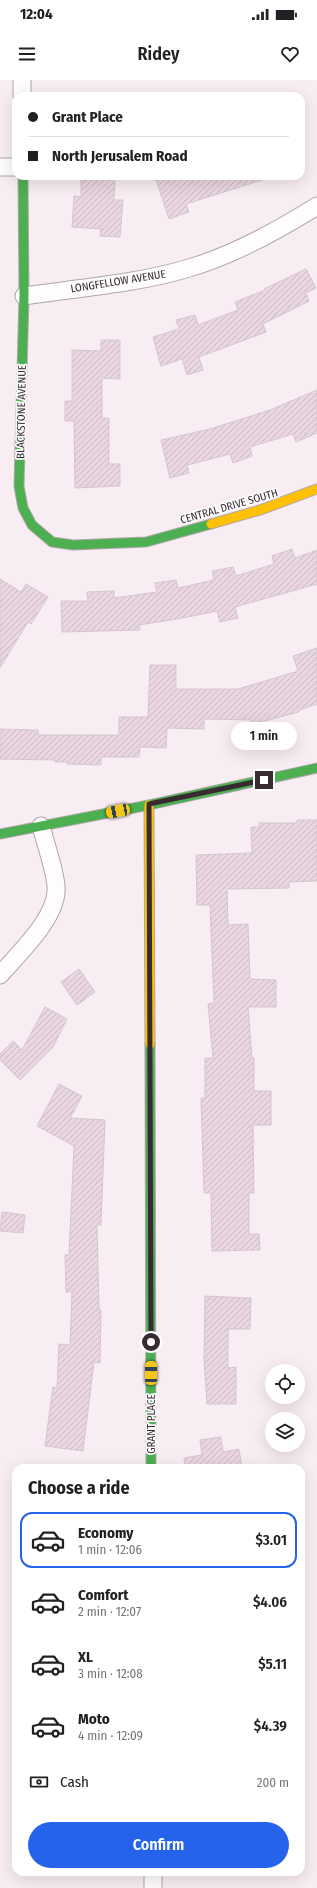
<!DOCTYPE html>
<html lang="en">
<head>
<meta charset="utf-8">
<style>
  :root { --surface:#fff; --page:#f2f2f2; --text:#202124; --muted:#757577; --line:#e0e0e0; --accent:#2563eb }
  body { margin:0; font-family:"Fira Sans Condensed",sans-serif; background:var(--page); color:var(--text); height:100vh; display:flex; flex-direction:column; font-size:15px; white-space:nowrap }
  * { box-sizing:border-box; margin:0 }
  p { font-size:13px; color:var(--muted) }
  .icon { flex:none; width:22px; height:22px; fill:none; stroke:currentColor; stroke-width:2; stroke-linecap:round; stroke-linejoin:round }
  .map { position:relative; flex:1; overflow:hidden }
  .details { position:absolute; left:12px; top:1384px; width:293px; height:412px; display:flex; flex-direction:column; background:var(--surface); border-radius:12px; box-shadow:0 4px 16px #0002 }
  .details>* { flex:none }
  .top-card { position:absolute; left:12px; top:12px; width:293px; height:88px; border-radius:12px; box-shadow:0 4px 16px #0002; display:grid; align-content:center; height:88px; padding:0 16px; background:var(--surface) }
  .fabs { position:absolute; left:265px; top:1284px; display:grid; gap:8px }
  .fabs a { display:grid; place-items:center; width:40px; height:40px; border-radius:50%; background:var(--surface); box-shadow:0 4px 16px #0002; font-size:20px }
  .end { position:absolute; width:18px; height:18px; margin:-9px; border:5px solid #372b31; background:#fff; box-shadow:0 0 0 2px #fff }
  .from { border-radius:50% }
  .bubble { position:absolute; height:28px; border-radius:14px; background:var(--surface); box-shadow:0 4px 16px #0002; font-size:13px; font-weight:600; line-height:28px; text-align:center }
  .car { position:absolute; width:12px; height:24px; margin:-12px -6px; border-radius:5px; box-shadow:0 0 3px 1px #0007; background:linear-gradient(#f5c518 24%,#345 0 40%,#f5c518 0 76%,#345 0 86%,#f5c518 0) }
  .top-card b { display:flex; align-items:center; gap:14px; height:38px; font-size:15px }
  .top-card b+b { border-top:1px solid var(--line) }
  .top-card i { width:10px; height:10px; background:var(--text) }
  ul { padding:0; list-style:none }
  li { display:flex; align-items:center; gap:12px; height:56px; margin:0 8px 6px; padding:0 8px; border:2px solid transparent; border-radius:12px }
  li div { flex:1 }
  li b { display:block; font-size:15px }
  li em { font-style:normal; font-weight:600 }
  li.on { border-color:var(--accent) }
  li>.icon { width:36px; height:36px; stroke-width:1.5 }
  h2 { padding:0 16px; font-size:18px; line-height:48px }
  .pay { display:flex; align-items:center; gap:10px; height:44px; padding:0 16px; font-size:15px }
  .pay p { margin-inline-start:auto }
  .primary-button { display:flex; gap:8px; margin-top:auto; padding:8px 16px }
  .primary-button a { flex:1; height:46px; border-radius:24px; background:var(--accent); color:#fff; font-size:16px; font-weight:600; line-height:46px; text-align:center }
  .status { display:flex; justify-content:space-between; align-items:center; height:28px; padding:0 20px; background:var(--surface); direction:ltr }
  .status svg { height:11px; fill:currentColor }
  header { display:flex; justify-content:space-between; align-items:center; height:52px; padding:0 16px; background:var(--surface); font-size:18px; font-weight:600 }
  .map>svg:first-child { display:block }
  .building { fill:url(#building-hatch); stroke:#d3c7cd }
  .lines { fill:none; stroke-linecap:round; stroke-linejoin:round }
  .street-casing { stroke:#b0a6aa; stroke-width:19 }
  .fast-casing { stroke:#b0a6aa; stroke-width:11 }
  .slow-casing { stroke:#b0a6aa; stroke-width:11 }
  .street { stroke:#fefcfd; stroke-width:17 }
  .fast { stroke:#4caf50; stroke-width:9 }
  .slow { stroke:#ffc107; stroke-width:9 }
  .route { stroke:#372b31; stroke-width:5 }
  .labels { text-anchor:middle; stroke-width:3.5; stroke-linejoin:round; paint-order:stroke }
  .street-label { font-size:11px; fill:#372b31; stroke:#fcfcfc }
</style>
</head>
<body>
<div class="status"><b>12:04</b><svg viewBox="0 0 49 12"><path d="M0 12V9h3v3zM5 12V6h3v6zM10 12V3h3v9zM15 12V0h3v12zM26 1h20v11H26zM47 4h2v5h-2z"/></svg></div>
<header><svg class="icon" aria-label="menu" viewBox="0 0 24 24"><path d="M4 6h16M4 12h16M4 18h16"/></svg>Ridey<svg class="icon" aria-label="heart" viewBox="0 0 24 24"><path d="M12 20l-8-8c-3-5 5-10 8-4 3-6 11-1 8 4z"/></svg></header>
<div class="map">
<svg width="317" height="1808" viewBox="0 0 317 1808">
  <defs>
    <pattern id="building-hatch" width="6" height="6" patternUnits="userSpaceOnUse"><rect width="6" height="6" fill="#ead6e0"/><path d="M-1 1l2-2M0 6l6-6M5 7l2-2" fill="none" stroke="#c9b8c1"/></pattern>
  </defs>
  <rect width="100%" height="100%" fill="#f8edf2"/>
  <!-- building -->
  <path class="building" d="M 81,96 L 115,96 L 114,120 L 123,120 L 120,157 L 100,156 L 101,149 L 72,147 L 74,116 L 81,117 Z
    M 168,96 L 261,96 L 262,100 L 186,124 L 189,132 L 169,139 L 156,100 Z
    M 306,189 L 316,208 L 306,213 L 309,221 L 263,244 L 266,252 L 199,277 L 203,290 L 187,295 L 182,279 L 161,286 L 153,257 L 179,249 L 176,240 L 195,235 L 198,245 L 238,230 L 235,222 L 265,210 L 264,209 Z
    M 101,260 L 120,260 L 120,299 L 102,298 L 102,338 L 109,338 L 109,384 L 120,384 L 120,406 L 75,408 L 74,341 L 65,341 L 65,321 L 72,321 L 72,270 L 101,271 Z
    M 317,310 L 317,353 L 296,362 L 293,354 L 250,367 L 252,376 L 233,383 L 230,374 L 187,385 L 189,393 L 170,398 L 161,360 L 210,349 L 270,330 Z
    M 292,469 L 295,478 L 317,470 L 317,504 L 235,527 L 238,538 L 220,542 L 217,531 L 183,538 L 139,545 L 140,550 L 62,552 L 61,521 L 88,521 L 87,512 L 114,511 L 114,518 L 157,512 L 155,503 L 176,500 L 178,508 L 214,500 L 212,491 L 233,487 L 236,496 L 274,484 L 272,476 Z
    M 0,499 L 21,512 L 26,504 L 48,517 L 31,544 L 28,542 L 0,588 Z
    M 317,568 L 317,624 L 299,630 L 299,632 L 253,644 L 251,640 L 204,639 L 204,649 L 167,648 L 166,668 L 140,667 L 139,677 L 101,677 L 101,685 L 67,684 L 67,682 L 55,682 L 55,680 L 0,679 L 0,649 L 38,650 L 38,655 L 119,655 L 119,637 L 148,637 L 150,585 L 176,585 L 176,609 L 238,609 L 298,591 L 293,576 Z
    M 297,740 L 317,740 L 317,801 L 289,802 L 289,808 L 227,809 L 228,845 L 248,844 L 250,899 L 276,900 L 276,927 L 248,927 L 252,978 L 254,978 L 254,1011 L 271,1011 L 271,1045 L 254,1045 L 253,1047 L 254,1113 L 249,1113 L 249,1154 L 259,1154 L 260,1170 L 212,1171 L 211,1113 L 204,1113 L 201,1018 L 205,1018 L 205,978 L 213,978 L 208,924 L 214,923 L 210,825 L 197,825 L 196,775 L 252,773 L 251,747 L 259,747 L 259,743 L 297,743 Z
    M 79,889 L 95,912 L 77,925 L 61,902 Z
    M 45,927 L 67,939 L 53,967 L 20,1000 L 0,980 L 0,974 L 13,961 L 22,970 Z
    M 59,1004 L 82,1016 L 70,1038 L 105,1040 L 101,1145 L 97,1145 L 99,1230 L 101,1230 L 100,1283 L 94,1282 L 83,1371 L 45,1366 L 53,1307 L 57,1308 L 59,1264 L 70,1265 L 72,1212 L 66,1212 L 65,1175 L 69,1175 L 74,1066 L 37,1046 Z
    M 2,1132 L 25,1135 L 23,1153 L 0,1151 Z
    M 205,1216 L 251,1218 L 250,1249 L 228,1249 L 228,1288 L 236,1287 L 236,1324 L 207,1324 L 204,1279 Z
    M 221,1357 L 223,1372 L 239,1369 L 242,1388 L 185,1388 L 184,1378 L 202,1375 L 200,1360 Z"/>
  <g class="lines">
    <!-- street casing -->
    <g class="street-casing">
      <path id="street" d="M 22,0 L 22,16
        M 0,87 L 16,87
        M 24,216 C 79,208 136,204 189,188 C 234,175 277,151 317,126
        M 0,895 C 19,873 59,836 56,806 C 55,790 45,762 41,746
        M 153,1792 L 153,1808"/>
    </g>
    <!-- fast casing -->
    <g class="fast-casing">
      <path id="fast" d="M 23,96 L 24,216 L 19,406 L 23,428 L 32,445 L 52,462 L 73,465 L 146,462 L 211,444
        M 0,754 L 149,725 L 317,688
        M 150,964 L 151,1388"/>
    </g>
    <!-- slow casing -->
    <g class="slow-casing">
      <path id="slow" d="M 211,444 L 260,430 L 317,409
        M 149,725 L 150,964"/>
    </g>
    <!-- street -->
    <use href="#street" class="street"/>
    <!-- fast -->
    <use href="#fast" class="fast"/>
    <!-- slow -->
    <use href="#slow" class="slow"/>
  </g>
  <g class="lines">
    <!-- route -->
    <path class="route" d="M 151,1262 L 149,724 L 264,700"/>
  </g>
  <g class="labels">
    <!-- street labels -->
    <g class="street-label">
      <text transform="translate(118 201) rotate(-9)" y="4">LONGFELLOW AVENUE</text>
      <text transform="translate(21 332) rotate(-89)" y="4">BLACKSTONE AVENUE</text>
      <text transform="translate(229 426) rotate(-16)" y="4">CENTRAL DRIVE SOUTH</text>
      <text transform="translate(151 1344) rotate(-90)" y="4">GRANT PLACE</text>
    </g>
  </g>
</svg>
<div class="fabs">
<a><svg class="icon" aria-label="locate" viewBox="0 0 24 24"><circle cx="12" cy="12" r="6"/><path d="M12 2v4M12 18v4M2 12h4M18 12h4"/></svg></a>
<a><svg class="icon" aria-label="layers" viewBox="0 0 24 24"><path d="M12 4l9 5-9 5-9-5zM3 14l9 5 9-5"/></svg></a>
</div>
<i class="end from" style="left:151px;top:1262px"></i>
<i class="end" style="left:264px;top:700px"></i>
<div class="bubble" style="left:231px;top:642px;width:66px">1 min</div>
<i class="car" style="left:118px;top:731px;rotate:259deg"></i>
<i class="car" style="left:151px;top:1293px;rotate:0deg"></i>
<div class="top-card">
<b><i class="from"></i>Grant Place</b>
<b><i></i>North Jerusalem Road</b>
</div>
<section class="details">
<h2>Choose a ride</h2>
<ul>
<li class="on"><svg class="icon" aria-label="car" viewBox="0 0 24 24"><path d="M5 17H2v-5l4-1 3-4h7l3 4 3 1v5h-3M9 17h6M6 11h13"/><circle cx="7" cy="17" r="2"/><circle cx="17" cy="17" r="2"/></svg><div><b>Economy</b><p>1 min · 12:06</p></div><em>$3.01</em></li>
<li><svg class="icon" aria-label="car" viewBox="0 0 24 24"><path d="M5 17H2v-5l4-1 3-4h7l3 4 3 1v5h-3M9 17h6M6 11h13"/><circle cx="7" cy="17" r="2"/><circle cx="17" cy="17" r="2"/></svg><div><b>Comfort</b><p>2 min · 12:07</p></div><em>$4.06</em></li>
<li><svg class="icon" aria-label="car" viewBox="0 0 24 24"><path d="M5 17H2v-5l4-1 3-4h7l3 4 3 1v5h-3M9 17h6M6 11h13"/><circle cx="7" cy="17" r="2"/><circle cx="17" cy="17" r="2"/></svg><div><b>XL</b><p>3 min · 12:08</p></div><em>$5.11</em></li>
<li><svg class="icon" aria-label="car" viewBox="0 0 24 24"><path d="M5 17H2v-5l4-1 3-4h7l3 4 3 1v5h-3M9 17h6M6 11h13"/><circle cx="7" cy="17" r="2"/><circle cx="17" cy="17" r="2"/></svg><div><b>Moto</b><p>4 min · 12:09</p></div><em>$4.39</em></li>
</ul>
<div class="pay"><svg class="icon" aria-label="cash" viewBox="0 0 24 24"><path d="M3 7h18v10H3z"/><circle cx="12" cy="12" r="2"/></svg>Cash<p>200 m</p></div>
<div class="primary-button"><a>Confirm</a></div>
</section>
</div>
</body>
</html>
